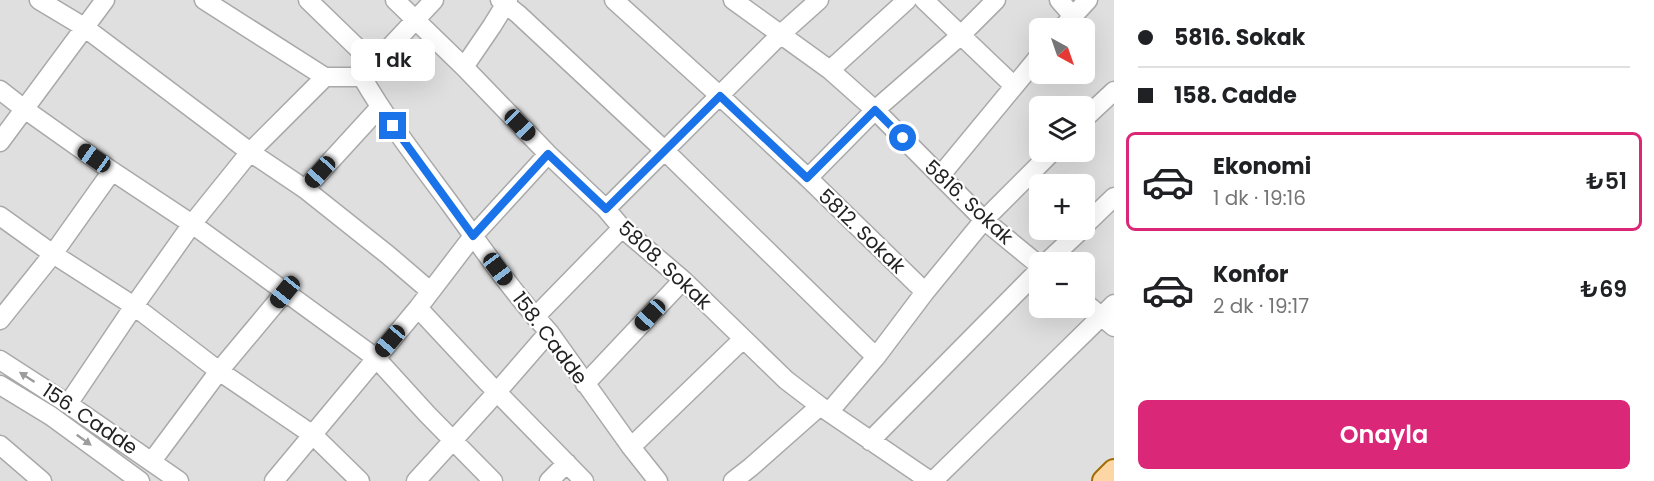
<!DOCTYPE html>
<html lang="tr">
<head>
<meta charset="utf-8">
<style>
  :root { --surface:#fff; --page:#f6f6f6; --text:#202124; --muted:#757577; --line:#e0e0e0; --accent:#db2777 }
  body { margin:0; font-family:Poppins,sans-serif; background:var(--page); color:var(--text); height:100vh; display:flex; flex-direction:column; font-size:22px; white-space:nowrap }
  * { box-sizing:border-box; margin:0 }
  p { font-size:20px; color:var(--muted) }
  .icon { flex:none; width:33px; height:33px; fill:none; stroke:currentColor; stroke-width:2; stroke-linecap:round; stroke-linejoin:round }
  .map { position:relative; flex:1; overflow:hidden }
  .details { display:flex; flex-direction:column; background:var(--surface); width:540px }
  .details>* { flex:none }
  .hud { display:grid; align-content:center; height:132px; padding:0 24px; background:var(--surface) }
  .needle { width:39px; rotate:140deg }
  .controls { position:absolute; left:1029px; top:18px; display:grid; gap:12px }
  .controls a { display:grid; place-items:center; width:66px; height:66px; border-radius:9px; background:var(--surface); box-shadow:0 6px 24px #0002; font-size:30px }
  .end { position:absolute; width:27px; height:27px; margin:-14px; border:8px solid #1a73e8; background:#fff; box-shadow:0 0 0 3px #fff }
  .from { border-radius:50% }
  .bubble { position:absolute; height:42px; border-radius:9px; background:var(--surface); box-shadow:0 6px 24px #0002; font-size:20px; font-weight:600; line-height:42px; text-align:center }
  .car { position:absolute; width:18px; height:36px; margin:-18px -9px; border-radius:8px; box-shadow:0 0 4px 2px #0007; background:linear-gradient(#222 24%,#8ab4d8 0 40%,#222 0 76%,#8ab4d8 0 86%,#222 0) }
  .hud b { display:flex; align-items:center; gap:21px; height:57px; font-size:22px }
  .hud b+b { border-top:2px solid var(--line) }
  .hud i { width:15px; height:15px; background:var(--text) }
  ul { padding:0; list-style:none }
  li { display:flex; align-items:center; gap:18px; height:99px; margin:0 12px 9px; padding:0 12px; border:3px solid transparent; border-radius:9px }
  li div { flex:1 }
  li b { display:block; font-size:22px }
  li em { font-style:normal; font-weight:600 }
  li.on { border-color:var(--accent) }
  li>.icon { width:54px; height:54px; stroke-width:1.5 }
  .primary-button { display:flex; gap:12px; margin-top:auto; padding:12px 24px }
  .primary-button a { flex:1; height:69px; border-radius:9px; background:var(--accent); color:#fff; font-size:24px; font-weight:600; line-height:69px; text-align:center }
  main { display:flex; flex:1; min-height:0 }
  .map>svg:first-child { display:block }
  .residential { fill:#e0dfdf; fill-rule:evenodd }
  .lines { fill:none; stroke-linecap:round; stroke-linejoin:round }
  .minor-casing { stroke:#a9a9a9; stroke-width:21 }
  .major-casing { stroke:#a06b00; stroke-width:26 }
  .minor { stroke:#fff; stroke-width:18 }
  .major { stroke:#fcd6a4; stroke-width:22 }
  .oneway { fill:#9c9c9c }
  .route { stroke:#1a73e8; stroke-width:8 }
  .labels { text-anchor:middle; stroke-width:4.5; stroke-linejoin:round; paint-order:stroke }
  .street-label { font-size:20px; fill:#222; stroke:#fff }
</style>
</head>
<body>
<main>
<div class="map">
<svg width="1114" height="481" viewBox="0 0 1114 481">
  <rect width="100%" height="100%" fill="#f2efe9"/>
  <!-- residential -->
  <path class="residential" d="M 0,0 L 1114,0 L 1114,481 L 0,481 ZM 1040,28 L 1084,28 L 1084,74 L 1040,74 ZM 1040,106 L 1084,106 L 1084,152 L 1040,152 ZM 1040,184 L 1084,184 L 1084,230 L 1040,230 ZM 1040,262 L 1084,262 L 1084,308 L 1040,308 Z"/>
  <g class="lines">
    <!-- minor casing -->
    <g class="minor-casing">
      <path id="minor" d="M 39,0 L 84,27 L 250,152 L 305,189 L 388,255 L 430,291
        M 204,0 L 325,77 L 362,77
        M 308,0 L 374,64
        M 395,0 L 464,67 L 548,154 L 606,209 L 622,228 L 683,280 L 786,380 L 820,406 L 930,481
        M 500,0 L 518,14 L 664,150 L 876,357
        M 614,0 L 720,96 L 808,178 L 925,292
        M 733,0 L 830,70 L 875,110 L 984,220 L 1040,266
        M 924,0 L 1013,85
        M 1059,0 L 1073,16
        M 1062,28 L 1088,0
        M 464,67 L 492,26 L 508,0
        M 830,70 L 907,0
        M 362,77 C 388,122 420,163 451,205 C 482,248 513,293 549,332 L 631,447 L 658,481
        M 362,77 L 434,0
        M 0,90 L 23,108 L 112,171 L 192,224 L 376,358 L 427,414 L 493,481
        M 1084,119 L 1114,91
        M 0,142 L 105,0
        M 940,176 L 1040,55
        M 808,178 L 875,110 L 960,36 L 996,0
        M 305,189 L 380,107
        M 606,209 L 781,34 L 819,0
        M 0,216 L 53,254 L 134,306 L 219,371 L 313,435 L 360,481
        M 1084,226 L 1114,197
        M 1047,262 L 1081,230
        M 1084,302 L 1114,327
        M 418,308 L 488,383 L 584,481
        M 535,317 L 622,228
        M 0,320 L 53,254 L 112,171
        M 0,360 L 68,404 L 179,481
        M 585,384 L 683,280
        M 0,385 L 51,416 L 140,481
        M 68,404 L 134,306 L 192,224 L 250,152 L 325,77
        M 829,412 L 876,357 L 925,292 L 984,220 L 1052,152
        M 870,441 L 1040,269
        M 0,445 L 42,481
        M 631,447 L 743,339
        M 152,461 L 219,371 L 285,292
        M 274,481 L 418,308 L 473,236 L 548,154
        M 416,481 L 497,392 L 549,332
        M 549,481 L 567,463
        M 733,481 L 751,467 L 820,406
        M 933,481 L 1114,304"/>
    </g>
    <!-- major casing -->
    <g class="major-casing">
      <path id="major" d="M 1104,481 L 1114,471"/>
    </g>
    <!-- minor -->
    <use href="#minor" class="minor"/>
    <!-- major -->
    <use href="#major" class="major"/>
  </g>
  <!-- one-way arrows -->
  <defs><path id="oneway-solid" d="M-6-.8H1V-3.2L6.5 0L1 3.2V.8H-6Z" transform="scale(1.5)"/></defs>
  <g class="oneway">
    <use href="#oneway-solid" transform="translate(27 377) rotate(-147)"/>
    <use href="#oneway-solid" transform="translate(84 440) rotate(36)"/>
  </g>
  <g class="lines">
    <!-- route -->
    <path class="route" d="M 393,126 L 473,236 L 548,154 L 606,209 L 720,96 L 807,178 L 875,110 L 903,138"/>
  </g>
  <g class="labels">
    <!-- street labels -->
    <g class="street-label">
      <text transform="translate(969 202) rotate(43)" y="7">5816. Sokak</text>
      <text transform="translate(862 231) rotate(44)" y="7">5812. Sokak</text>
      <text transform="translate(665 265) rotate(43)" y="7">5808. Sokak</text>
      <text transform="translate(550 338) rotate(53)" y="7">158. Cadde</text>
      <text transform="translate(90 419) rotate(34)" y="7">156. Cadde</text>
    </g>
  </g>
</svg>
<div class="controls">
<a><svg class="needle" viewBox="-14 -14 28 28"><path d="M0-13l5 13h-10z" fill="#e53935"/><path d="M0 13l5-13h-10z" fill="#757577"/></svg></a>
<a><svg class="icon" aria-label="layers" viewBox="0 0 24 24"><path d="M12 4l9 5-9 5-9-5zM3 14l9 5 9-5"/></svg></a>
<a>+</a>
<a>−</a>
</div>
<i class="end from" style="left:903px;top:138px"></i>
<i class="end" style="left:393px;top:126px"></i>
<div class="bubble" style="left:351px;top:39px;width:84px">1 dk</div>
<i class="car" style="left:520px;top:125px;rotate:136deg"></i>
<i class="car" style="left:94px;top:158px;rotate:305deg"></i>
<i class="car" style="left:320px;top:172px;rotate:222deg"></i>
<i class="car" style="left:498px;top:269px;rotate:143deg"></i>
<i class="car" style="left:285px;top:292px;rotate:219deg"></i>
<i class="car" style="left:650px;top:315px;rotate:223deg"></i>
<i class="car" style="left:390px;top:341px;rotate:220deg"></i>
</div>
<section class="details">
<div class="hud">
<b><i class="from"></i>5816. Sokak</b>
<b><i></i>158. Cadde</b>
</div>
<ul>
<li class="on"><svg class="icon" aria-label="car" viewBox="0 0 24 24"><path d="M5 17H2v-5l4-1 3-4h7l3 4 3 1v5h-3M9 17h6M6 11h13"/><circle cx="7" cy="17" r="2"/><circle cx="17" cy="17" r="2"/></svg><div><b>Ekonomi</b><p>1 dk · 19:16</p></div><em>₺51</em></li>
<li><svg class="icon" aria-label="car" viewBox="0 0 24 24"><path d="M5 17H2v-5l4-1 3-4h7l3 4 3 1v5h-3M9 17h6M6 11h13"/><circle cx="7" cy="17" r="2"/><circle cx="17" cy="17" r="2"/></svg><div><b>Konfor</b><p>2 dk · 19:17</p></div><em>₺69</em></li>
</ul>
<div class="primary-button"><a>Onayla</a></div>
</section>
</main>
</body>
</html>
